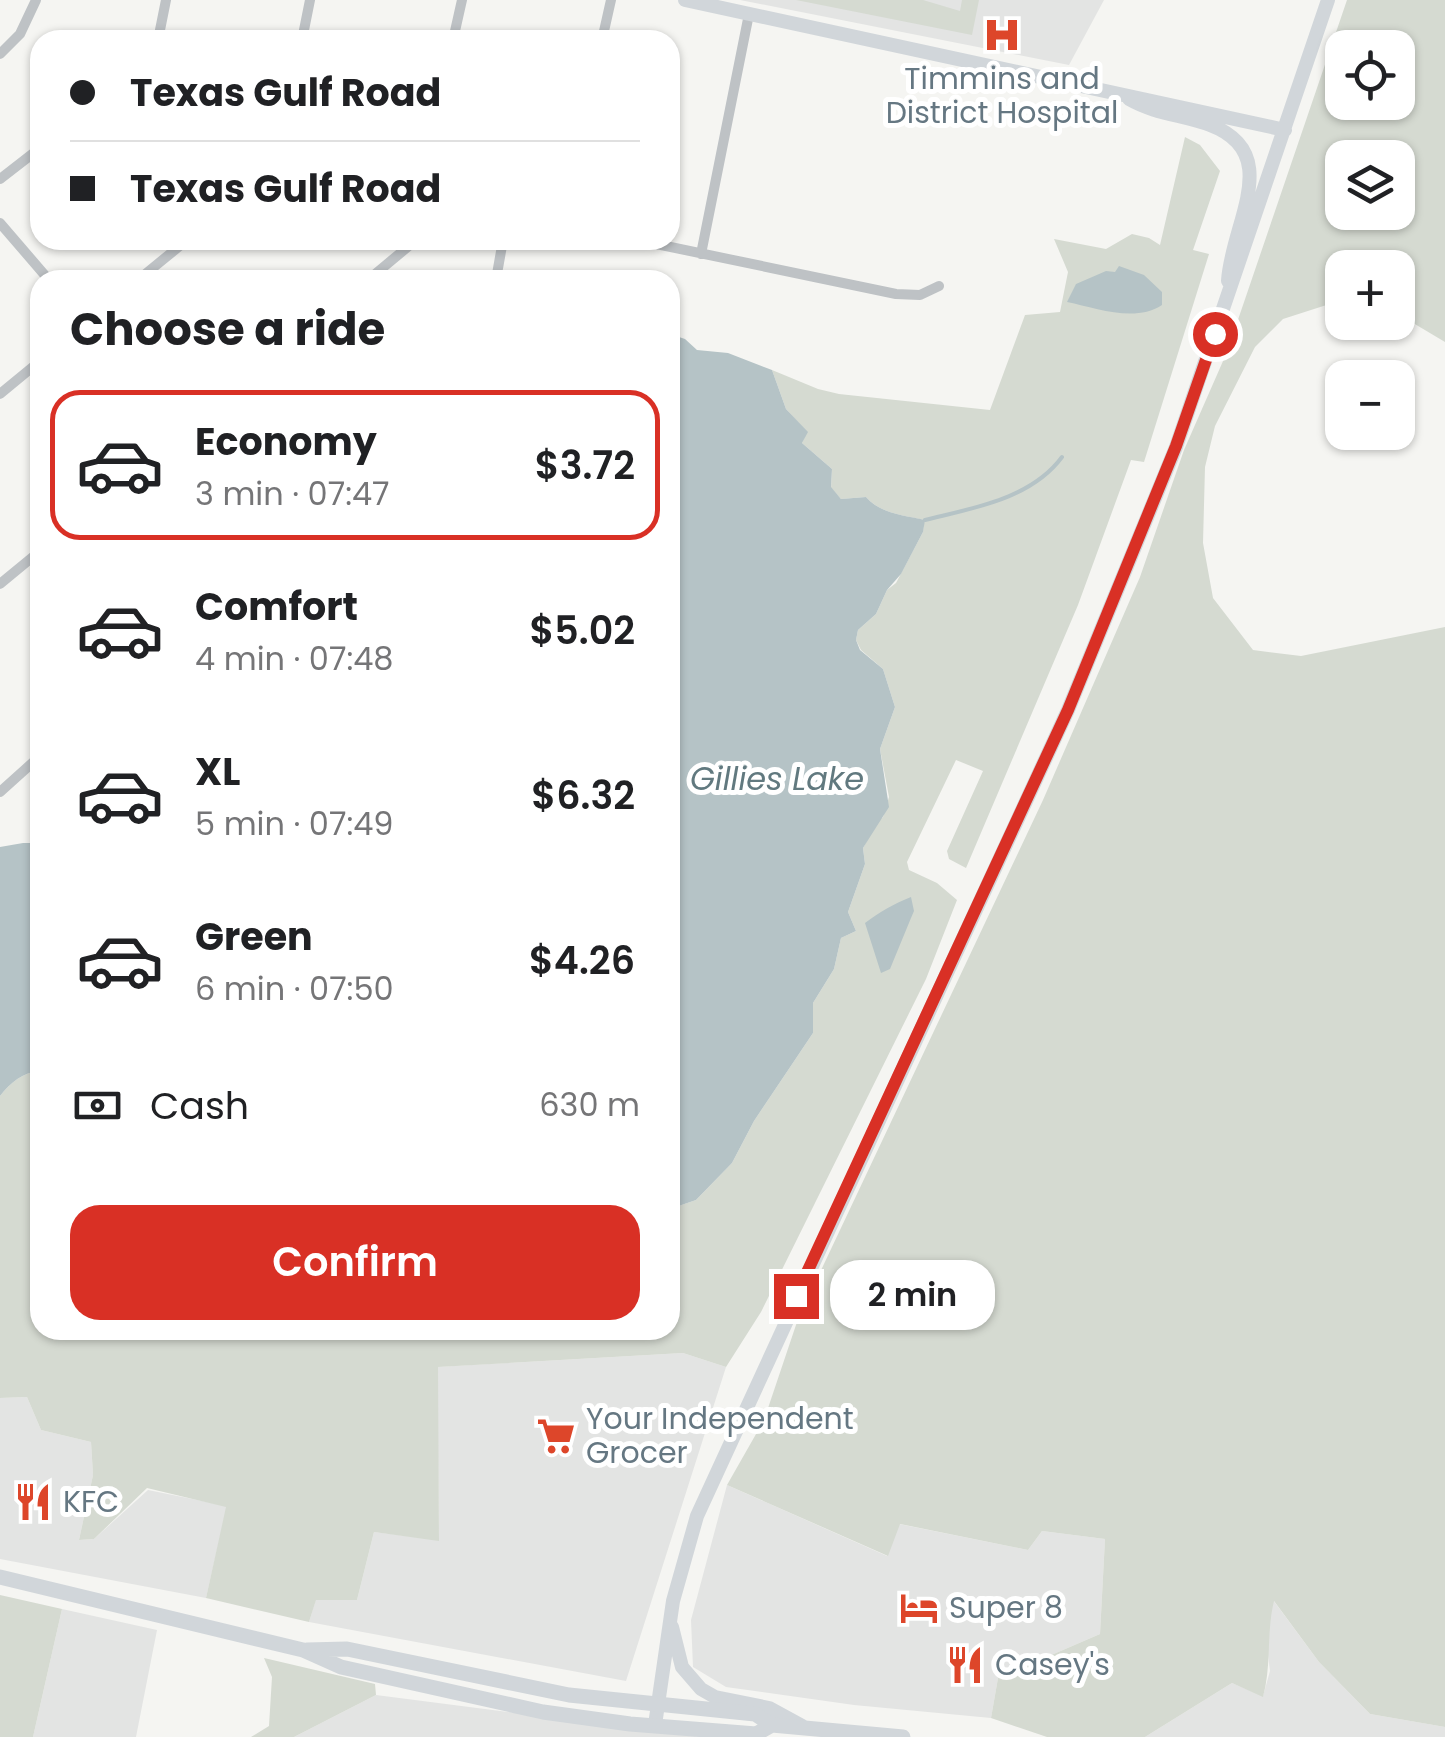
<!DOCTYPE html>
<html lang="en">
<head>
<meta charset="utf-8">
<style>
  :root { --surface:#fff; --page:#f6f6f6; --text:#202124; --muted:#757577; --line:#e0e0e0; --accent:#d93025 }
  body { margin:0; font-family:Poppins,sans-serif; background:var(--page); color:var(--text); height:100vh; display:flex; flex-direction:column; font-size:38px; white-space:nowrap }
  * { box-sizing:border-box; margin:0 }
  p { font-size:32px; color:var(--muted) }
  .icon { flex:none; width:55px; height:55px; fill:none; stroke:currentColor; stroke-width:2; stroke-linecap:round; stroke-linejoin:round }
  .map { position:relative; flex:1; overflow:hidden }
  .drawer { position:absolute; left:30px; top:270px; width:650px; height:1070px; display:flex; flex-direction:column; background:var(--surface); border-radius:30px; box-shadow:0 2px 8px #0004 }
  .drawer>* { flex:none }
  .top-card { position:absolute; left:30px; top:30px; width:650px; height:220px; border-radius:30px; box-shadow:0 2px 8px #0004; display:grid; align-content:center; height:220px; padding:0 40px; background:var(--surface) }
  .tools { position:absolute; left:1325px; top:30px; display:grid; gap:20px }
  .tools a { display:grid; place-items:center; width:90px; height:90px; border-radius:20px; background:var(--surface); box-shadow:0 2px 8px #0004; font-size:50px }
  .end { position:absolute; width:45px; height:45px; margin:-22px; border:12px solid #d93025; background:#fff; box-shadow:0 0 0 5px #fff }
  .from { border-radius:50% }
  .bubble { position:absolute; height:70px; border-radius:30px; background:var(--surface); box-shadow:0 2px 8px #0004; font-size:32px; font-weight:600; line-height:70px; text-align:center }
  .top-card b { display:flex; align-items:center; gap:35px; height:95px; font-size:38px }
  .top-card b+b { border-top:2px solid var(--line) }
  .top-card i { width:25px; height:25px; background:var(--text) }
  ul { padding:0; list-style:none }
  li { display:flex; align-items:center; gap:30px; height:150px; margin:0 20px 15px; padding:0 20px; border:5px solid transparent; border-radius:30px }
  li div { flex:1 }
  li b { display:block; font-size:38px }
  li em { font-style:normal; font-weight:600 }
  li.active { border-color:var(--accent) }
  li>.icon { width:90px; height:90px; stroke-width:1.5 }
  h2 { padding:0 40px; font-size:45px; line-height:120px }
  .pay { display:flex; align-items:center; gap:25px; height:110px; padding:0 40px; font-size:38px }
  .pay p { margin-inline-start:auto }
  .button { display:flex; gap:20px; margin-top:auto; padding:20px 40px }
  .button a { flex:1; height:115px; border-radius:30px; background:var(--accent); color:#fff; font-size:40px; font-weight:600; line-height:115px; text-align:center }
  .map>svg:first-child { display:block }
  .built { fill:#e3e4e3 }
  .green { fill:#d5dad1; fill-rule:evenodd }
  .water { fill:#b5c3c6 }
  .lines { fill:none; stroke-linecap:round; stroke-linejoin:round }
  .stream { stroke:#b5c3c6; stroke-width:4 }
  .minor { stroke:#bec2c5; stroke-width:10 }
  .secondary { stroke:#d1d6da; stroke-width:14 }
  .primary { stroke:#d1d6da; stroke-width:15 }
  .route { stroke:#d93025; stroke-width:12 }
  .labels { text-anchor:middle; stroke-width:10; stroke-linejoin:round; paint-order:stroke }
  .poi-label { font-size:30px; fill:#657782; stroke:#fff; text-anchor:start }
  .water-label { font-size:32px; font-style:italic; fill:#61797f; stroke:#fff }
</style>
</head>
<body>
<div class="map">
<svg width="1445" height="1737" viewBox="0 0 1445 1737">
  <rect width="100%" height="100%" fill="#f5f5f2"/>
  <!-- built -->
  <path class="built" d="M 740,0 L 1104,0 L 1069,65 Z
    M 683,1353 L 726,1367 L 626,1681 L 309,1622 L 316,1599 L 357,1600 L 374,1532 L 439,1540 L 437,1367 Z
    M 27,1397 L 41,1430 L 91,1442 L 93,1475 L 79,1540 L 94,1539 L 148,1490 L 227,1506 L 206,1598 L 0,1559 L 0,1398 Z
    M 727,1485 L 887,1556 L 899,1524 L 1028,1550 L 1042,1531 L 1105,1539 L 1100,1634 L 998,1678 L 991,1718 L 854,1705 L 726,1687 L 693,1667 L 691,1620 Z
    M 1273,1600 L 1319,1662 L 1370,1714 L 1445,1727 L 1445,1737 L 1145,1737 L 1232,1683 L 1263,1696 L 1270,1671 L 1266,1639 Z
    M 62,1609 L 157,1630 L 136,1737 L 33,1737 Z
    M 376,1695 L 702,1737 L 294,1737 Z"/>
  <!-- green -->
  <path class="green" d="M 796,0 L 923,0 L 960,11 L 962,0 L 979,0 L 972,35 Z
    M 1347,0 L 1445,0 L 1445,342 L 1398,314 L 1398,268 L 1342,268 L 1342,300 L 1283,319 L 1255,347 L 1215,426 L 1205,467 L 1203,543 L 1213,598 L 1253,650 L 1301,656 L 1445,627 L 1445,1727 L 1370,1714 L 1319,1662 L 1274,1601 C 1266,1633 1272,1665 1263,1697 L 1232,1683 L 1145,1737 L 1047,1737 L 991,1718 L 998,1678 L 1100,1634 L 1105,1539 L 1042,1531 L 1028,1550 L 900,1524 L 888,1556 L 727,1485 L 764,1420 L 798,1319 L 1043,800 L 1140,577 L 1184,450 L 1227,352 ZM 1342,48 L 1398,48 L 1398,102 L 1342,102 ZM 1342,158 L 1398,158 L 1398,212 L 1342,212 Z
    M 1185,137 L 1200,145 L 1220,171 L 1193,250 L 1209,254 L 1144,462 L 1131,460 L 1078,605 L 966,868 L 949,859 L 947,851 L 983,771 L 956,760 L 907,862 L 909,870 L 937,883 L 957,900 L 926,979 L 761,1312 L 726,1367 L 683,1353 L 438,1367 L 439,1541 L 374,1532 L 357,1600 L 316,1600 L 309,1622 L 206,1598 L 226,1507 L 147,1488 L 94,1539 L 79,1540 L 93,1475 L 91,1442 L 41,1430 L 27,1397 L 0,1398 L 0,1096 C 10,1083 23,1072 40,1071 L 40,1330 L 670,1330 L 670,1209 L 696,1200 L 732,1163 L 754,1121 L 813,1033 L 813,1003 L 834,969 L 841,938 L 856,931 L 848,912 L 865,864 L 863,848 L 877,822 L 883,817 L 889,797 L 880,749 L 895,707 L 883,669 L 861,650 L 856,640 L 858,630 L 876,614 L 887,590 L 896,583 L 923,532 L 924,520 C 903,515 881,514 866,497 L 841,499 L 831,488 L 832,469 L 802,443 L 807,432 L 786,409 L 772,370 L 818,389 L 839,394 L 990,410 L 1025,315 L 1060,312 L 1068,272 L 1054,239 L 1106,249 L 1132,234 L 1149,238 L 1160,245 Z
    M 0,1595 L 62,1609 L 33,1737 L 0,1737 Z
    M 264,1658 L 375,1684 L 376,1695 L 294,1737 L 251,1737 L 269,1726 L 272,1677 Z"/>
  <!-- water -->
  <path class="water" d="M 1119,266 L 1144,275 L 1162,292 L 1162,305 C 1135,323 1096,308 1067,302 L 1076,284 L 1106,271 L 1115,272 Z
    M 670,334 L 685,339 L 697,350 L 728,353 L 772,370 L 786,409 L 808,432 L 802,443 L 832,469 L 831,487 L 841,499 L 866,497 C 881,514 903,515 925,520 L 923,532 L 901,574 L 887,590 L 876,614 L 858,630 L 856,640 L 860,650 L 883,669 L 895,707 L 880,749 L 889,807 L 863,848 L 865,864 L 848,912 L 856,931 L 841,938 L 834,969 L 813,1003 L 813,1033 L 754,1121 L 732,1163 L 696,1200 L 670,1209 Z
    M 23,843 L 40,843 L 40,1071 C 23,1072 10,1083 0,1096 L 0,847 Z
    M 911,897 L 914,911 L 911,918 L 890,969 L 881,973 L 865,923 C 880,912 893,904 911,897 Z"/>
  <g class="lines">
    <!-- stream -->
    <path class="stream" d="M 925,520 C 973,508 1031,499 1062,457"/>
    <!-- minor -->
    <path class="minor" d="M 158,40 L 166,0
      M 302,40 L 310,0
      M 453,40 L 462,0
      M 602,40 L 611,0
      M 0,54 L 20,34 L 36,0
      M 0,179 L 40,148
      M 0,223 L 49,280
      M 637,240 L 896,294 L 920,295 L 939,286
      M 701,254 L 749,14
      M 138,280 L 187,240
      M 368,280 L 416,240
      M 490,280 L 497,274 L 503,240
      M 0,394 L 40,361
      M 0,584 L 40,551
      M 0,792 L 40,756"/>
    <!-- secondary -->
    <path class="secondary" d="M 685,0 L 1285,130
      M 1129,99 C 1155,114 1183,115 1210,125 C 1285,153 1231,224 1228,281
      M 672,1627 L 682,1667 L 701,1689 L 715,1697 L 769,1708 L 802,1726
      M 655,1725 L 673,1601 L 697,1516 L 1068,710 L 1176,447 L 1328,0"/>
    <!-- primary -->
    <path class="primary" d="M 0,1577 L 303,1650 L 341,1667 L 543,1712 L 630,1724 L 756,1734 L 772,1725
      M 307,1650 L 347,1649 L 569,1695 L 755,1714 L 772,1725 L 903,1737"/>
  </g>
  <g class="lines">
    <!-- route -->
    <path class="route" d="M 796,1296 L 1068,710 L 1176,446 L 1215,334"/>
  </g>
  <!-- icons -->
  <defs>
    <g id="hospital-bare" transform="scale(3)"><path d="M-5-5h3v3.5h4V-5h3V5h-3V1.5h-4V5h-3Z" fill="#dd462a" stroke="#fff" stroke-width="2.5" paint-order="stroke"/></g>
    <g id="supermarket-bare" transform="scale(3)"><path d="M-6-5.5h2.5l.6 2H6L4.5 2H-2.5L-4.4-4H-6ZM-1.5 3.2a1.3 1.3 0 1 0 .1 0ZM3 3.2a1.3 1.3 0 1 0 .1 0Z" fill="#dd462a" stroke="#fff" stroke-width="2.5" paint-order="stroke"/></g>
    <g id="restaurant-bare" transform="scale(3)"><path d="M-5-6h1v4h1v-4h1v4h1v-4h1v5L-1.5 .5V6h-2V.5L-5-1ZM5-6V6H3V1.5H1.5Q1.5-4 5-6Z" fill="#dd462a" stroke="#fff" stroke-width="2.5" paint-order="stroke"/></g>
    <g id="hotel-bare" transform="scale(3)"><path d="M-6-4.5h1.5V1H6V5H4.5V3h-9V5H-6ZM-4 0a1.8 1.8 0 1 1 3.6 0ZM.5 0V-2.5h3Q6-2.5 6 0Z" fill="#dd462a" stroke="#fff" stroke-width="2.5" paint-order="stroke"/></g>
  </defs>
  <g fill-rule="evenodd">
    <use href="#hospital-bare" x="1002" y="35"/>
    <use href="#supermarket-bare" x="556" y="1436"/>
    <use href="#restaurant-bare" x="33" y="1502"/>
    <use href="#hotel-bare" x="919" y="1608"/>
    <use href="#restaurant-bare" x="965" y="1665"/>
  </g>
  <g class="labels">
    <!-- poi labels -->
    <g class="poi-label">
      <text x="1002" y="89" text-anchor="middle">Timmins and<tspan x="1002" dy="34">District Hospital</tspan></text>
      <text x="586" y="1429">Your Independent<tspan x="586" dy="34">Grocer</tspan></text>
      <text x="63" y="1512">KFC</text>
      <text x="949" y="1618">Super 8</text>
      <text x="995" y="1675">Casey's</text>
    </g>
    <!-- water labels -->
    <g class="water-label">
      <text x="777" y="790">Gillies Lake</text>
    </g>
  </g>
</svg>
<div class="tools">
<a><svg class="icon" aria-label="locate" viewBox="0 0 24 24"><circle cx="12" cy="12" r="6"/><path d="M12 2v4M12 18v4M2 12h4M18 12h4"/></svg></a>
<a><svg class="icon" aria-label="layers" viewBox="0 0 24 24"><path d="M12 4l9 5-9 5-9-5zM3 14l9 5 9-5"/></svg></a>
<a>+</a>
<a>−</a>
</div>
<i class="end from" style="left:1215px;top:334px"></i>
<i class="end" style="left:796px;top:1296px"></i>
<div class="bubble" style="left:830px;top:1260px;width:165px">2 min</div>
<div class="top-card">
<b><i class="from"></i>Texas Gulf Road</b>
<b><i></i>Texas Gulf Road</b>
</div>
<section class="drawer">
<h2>Choose a ride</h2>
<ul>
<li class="active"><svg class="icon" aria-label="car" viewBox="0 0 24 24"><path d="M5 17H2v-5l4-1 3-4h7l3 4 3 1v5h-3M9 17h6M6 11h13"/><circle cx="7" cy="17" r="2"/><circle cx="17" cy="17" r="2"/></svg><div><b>Economy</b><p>3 min · 07:47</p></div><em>$3.72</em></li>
<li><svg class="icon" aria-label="car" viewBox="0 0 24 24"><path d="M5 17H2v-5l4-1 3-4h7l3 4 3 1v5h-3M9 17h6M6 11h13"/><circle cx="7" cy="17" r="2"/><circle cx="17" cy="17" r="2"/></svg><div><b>Comfort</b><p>4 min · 07:48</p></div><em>$5.02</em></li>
<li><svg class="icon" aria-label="car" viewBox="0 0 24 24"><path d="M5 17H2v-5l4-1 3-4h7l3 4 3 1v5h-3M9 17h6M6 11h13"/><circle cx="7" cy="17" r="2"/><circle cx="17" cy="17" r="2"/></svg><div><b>XL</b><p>5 min · 07:49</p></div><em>$6.32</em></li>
<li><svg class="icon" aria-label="car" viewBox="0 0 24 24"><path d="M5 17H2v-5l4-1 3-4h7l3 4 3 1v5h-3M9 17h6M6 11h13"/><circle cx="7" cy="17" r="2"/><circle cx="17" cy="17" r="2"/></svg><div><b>Green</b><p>6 min · 07:50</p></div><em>$4.26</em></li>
</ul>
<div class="pay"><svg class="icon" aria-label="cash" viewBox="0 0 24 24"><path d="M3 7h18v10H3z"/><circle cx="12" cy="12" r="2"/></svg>Cash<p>630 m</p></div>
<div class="button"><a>Confirm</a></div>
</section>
</div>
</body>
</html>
